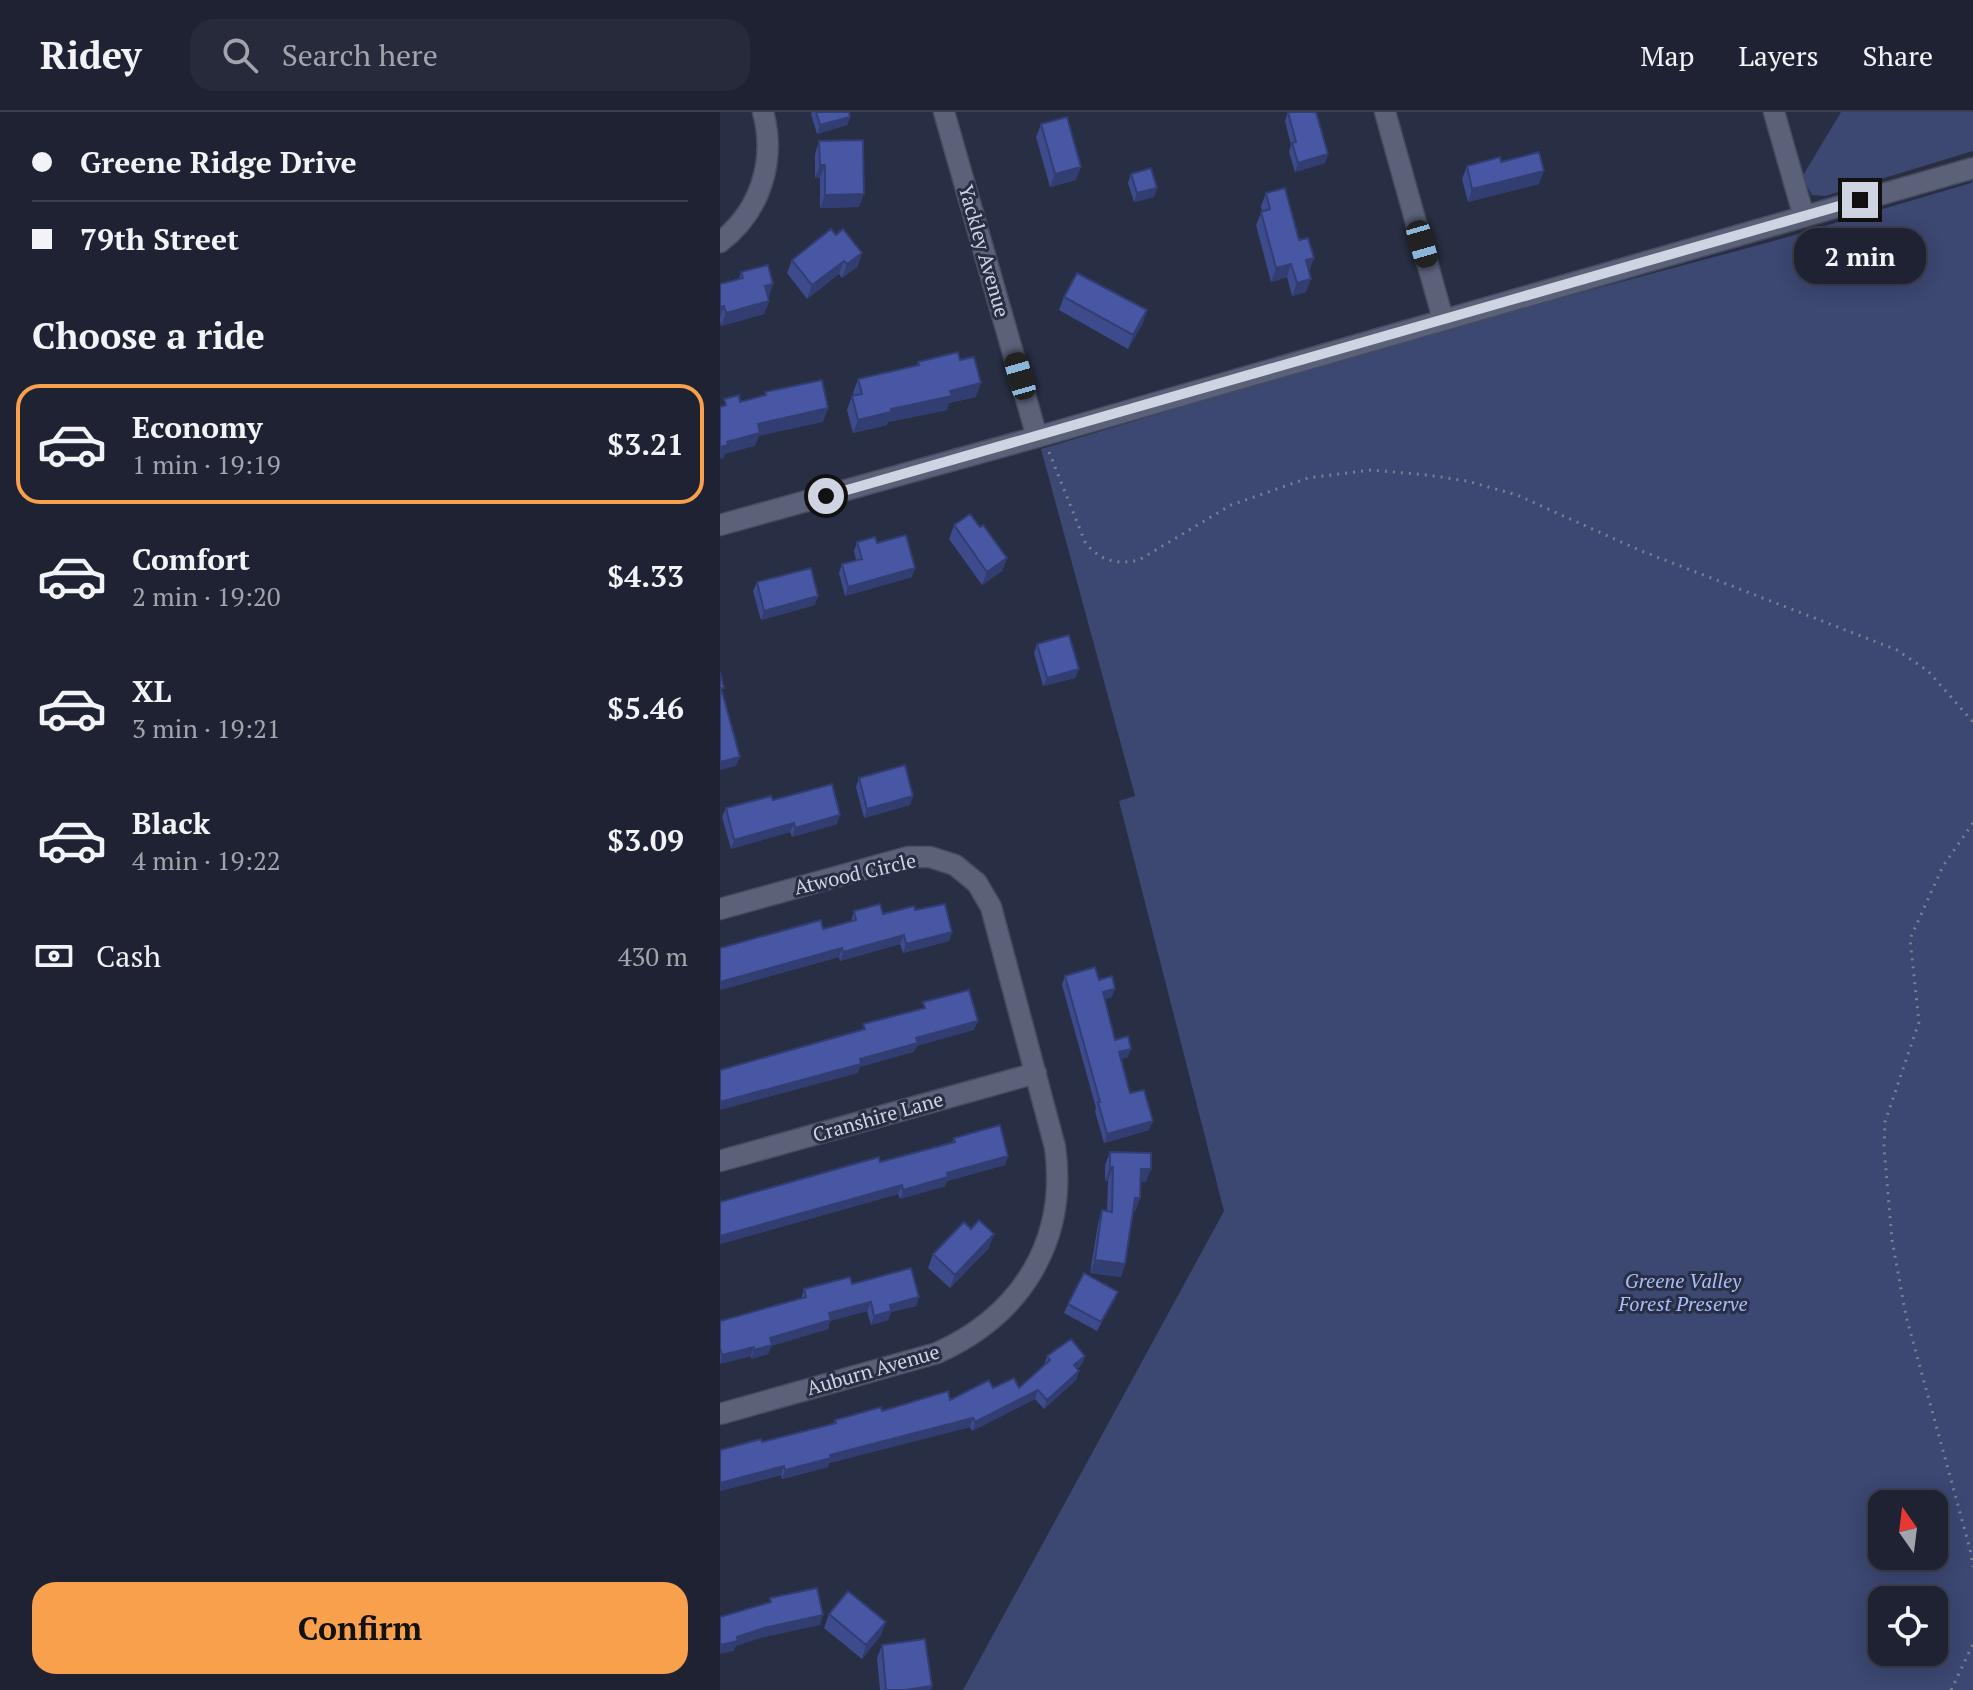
<!DOCTYPE html>
<html lang="en">
<head>
<meta charset="utf-8">
<style>
  :root { --surface:#1e2232; --page:#262a3a; --text:#f1f3f6; --muted:#a1a4ac; --line:#3c3f4d; --accent:#f8a04b }
  body { margin:0; font-family:"PT Serif",serif; background:var(--page); color:var(--text); height:100vh; display:flex; flex-direction:column; font-size:30px; white-space:nowrap }
  * { box-sizing:border-box; margin:0 }
  p { font-size:26px; color:var(--muted) }
  .icon { flex:none; width:44px; height:44px; fill:none; stroke:currentColor; stroke-width:2; stroke-linecap:round; stroke-linejoin:round }
  .map { position:relative; flex:1; overflow:hidden }
  .sheet { display:flex; flex-direction:column; background:var(--surface); width:720px }
  .sheet>* { flex:none }
  .guide { display:grid; align-content:center; height:176px; padding:0 32px; background:var(--surface) }
  .needle { width:52px; rotate:346deg }
  .fabs { position:absolute; left:1148px; top:1378px; display:grid; gap:16px }
  .fabs a { display:grid; place-items:center; width:80px; height:80px; border-radius:16px; background:var(--surface); box-shadow:0 4px 20px #0003,0 0 0 2px var(--line); font-size:40px }
  .end { position:absolute; width:36px; height:36px; margin:-18px; border:10px solid #cfd4e2; background:#111; box-shadow:0 0 0 4px #111 }
  .from { border-radius:50% }
  .bubble { position:absolute; height:56px; border-radius:24px; background:var(--surface); box-shadow:0 4px 20px #0003,0 0 0 2px var(--line); font-size:26px; font-weight:600; line-height:56px; text-align:center }
  .car { position:absolute; width:24px; height:48px; margin:-24px -12px; border-radius:10px; box-shadow:0 0 6px 2px #0007; background:linear-gradient(#222 24%,#8ab4d8 0 40%,#222 0 76%,#8ab4d8 0 86%,#222 0) }
  .guide b { display:flex; align-items:center; gap:28px; height:76px; font-size:30px }
  .guide b+b { border-top:2px solid var(--line) }
  .guide i { width:20px; height:20px; background:var(--text) }
  ul { padding:0; list-style:none }
  li { display:flex; align-items:center; gap:24px; height:120px; margin:0 16px 12px; padding:0 16px; border:4px solid transparent; border-radius:24px }
  li div { flex:1 }
  li b { display:block; font-size:30px }
  li em { font-style:normal; font-weight:600 }
  li.on { border-color:var(--accent) }
  li>.icon { width:72px; height:72px; stroke-width:1.5 }
  h2 { padding:0 32px; font-size:36px; line-height:96px }
  .pay { display:flex; align-items:center; gap:20px; height:88px; padding:0 32px; font-size:30px }
  .pay p { margin-inline-start:auto }
  .cta { display:flex; gap:16px; margin-top:auto; padding:16px 32px }
  .cta a { flex:1; height:92px; border-radius:24px; background:var(--accent); color:#111; font-size:32px; font-weight:600; line-height:92px; text-align:center }
  header { display:flex; align-items:center; gap:48px; box-sizing:border-box; height:112px; padding:0 40px; background:var(--surface); border-bottom:2px solid var(--line) }
  header strong { font-size:38px }
  nav { display:flex; gap:44px; margin-inline-start:auto; font-size:28px }
  .search { width:560px; height:72px; background:var(--page); display:flex; align-items:center; gap:20px; box-sizing:border-box; padding:0 28px; border-radius:24px; color:var(--muted); font-size:30px }
  main { display:flex; flex:1; min-height:0 }
  .map>svg:first-child { display:block }
  .green { fill:#3c4772; fill-rule:evenodd }
  .lines { fill:none; stroke-linecap:round; stroke-linejoin:round }
  .minor-casing { stroke:#464b5d; stroke-width:23 }
  .path { stroke:#797f90; stroke-width:3; stroke-dasharray:2 6; stroke-linecap:butt }
  .minor { stroke:#5a6179; stroke-width:20 }
  .wall { fill:#3d4b8c }
  .shaded-wall { fill:#323d72 }
  .building { fill:#4757a3; stroke:#323d72; stroke-width:2 }
  .route { stroke:#cfd4e2; stroke-width:10 }
  .labels { text-anchor:middle; stroke-width:6; stroke-linejoin:round; paint-order:stroke }
  .street-label { font-size:20px; fill:#cfd4e2; stroke:#282e43 }
  .park-label { font-size:20px; font-style:italic; fill:#a9bbfa; stroke:#282e43 }
</style>
</head>
<body>
<header>
<strong>Ridey</strong>
<div class="search"><svg class="icon" aria-label="search" viewBox="0 0 24 24"><circle cx="10" cy="10" r="6"/><path d="M15 15l6 6"/></svg>Search here</div>
<nav><a>Map</a><a>Layers</a><a>Share</a></nav>
</header>
<main>
<section class="sheet">
<div class="guide">
<b><i class="from"></i>Greene Ridge Drive</b>
<b><i></i>79th Street</b>
</div>
<h2>Choose a ride</h2>
<ul>
<li class="on"><svg class="icon" aria-label="car" viewBox="0 0 24 24"><path d="M5 17H2v-5l4-1 3-4h7l3 4 3 1v5h-3M9 17h6M6 11h13"/><circle cx="7" cy="17" r="2"/><circle cx="17" cy="17" r="2"/></svg><div><b>Economy</b><p>1 min · 19:19</p></div><em>$3.21</em></li>
<li><svg class="icon" aria-label="car" viewBox="0 0 24 24"><path d="M5 17H2v-5l4-1 3-4h7l3 4 3 1v5h-3M9 17h6M6 11h13"/><circle cx="7" cy="17" r="2"/><circle cx="17" cy="17" r="2"/></svg><div><b>Comfort</b><p>2 min · 19:20</p></div><em>$4.33</em></li>
<li><svg class="icon" aria-label="car" viewBox="0 0 24 24"><path d="M5 17H2v-5l4-1 3-4h7l3 4 3 1v5h-3M9 17h6M6 11h13"/><circle cx="7" cy="17" r="2"/><circle cx="17" cy="17" r="2"/></svg><div><b>XL</b><p>3 min · 19:21</p></div><em>$5.46</em></li>
<li><svg class="icon" aria-label="car" viewBox="0 0 24 24"><path d="M5 17H2v-5l4-1 3-4h7l3 4 3 1v5h-3M9 17h6M6 11h13"/><circle cx="7" cy="17" r="2"/><circle cx="17" cy="17" r="2"/></svg><div><b>Black</b><p>4 min · 19:22</p></div><em>$3.09</em></li>
</ul>
<div class="pay"><svg class="icon" aria-label="cash" viewBox="0 0 24 24"><path d="M3 7h18v10H3z"/><circle cx="12" cy="12" r="2"/></svg>Cash<p>430 m</p></div>
<div class="cta"><a>Confirm</a></div>
</section>
<div class="map">
<svg width="1253" height="1578" viewBox="0 0 1253 1578">
  <rect width="100%" height="100%" fill="#282e43"/>
  <!-- green -->
  <path class="green" d="M 1121,0 L 1253,0 L 1253,39 L 1105,84 L 1092,83 L 1082,65 Z
    M 1253,68 L 1253,1578 L 243,1578 L 504,1099 L 399,689 L 415,684 L 321,337 L 728,216 L 1050,130 L 1251,71 ZM 1162,1392 L 1214,1392 L 1214,1444 L 1162,1444 ZM 1162,1488 L 1214,1488 L 1214,1540 L 1162,1540 Z"/>
  <g class="lines">
    <!-- minor casing -->
    <g class="minor-casing">
      <path id="minor" d="M 224,0 L 317,325
        M 665,0 L 723,207
        M 1054,0 L 1084,105
        M 0,130 C 41,99 56,48 43,0
        M 0,413 L 317,325 L 1253,56
        M 0,797 L 188,745 L 210,745 L 235,753 L 257,771 L 271,795 L 335,1035 C 348,1128 302,1203 217,1241 L 0,1302
        M 0,1049 L 316,961"/>
    </g>
    <!-- path -->
    <path class="path" d="M 329,340 L 365,430 C 379,449 397,453 419,448 L 511,393 L 588,366 L 651,358 L 707,363 L 747,369 L 797,383 L 919,438 L 1177,538 L 1208,559 L 1253,610
      M 1253,711 L 1223,754 L 1190,827 L 1199,910 L 1165,1010 L 1164,1035 L 1172,1128 L 1186,1204 L 1250,1437 L 1253,1455
      M 1231,1578 L 1253,1532"/>
    <!-- minor -->
    <use href="#minor" class="minor"/>
  </g>
  <!-- wall -->
  <path class="wall" d="M 92,0 L 129,0 L 130,5 L 127,13 L 97,22 L 91,2 Z
    M 568,0 L 608,42 L 605,51 L 575,60 L 569,40 L 571,33 L 565,9 Z
    M 321,12 L 356,68 L 330,75 L 316,25 Z
    M 99,29 L 139,95 L 100,96 L 100,66 L 95,66 L 95,42 Z
    M 781,50 L 819,72 L 748,90 L 742,67 L 747,54 Z
    M 411,62 L 437,76 L 434,85 L 414,90 L 408,71 Z
    M 546,81 L 594,146 L 589,159 L 586,180 L 572,184 L 567,165 L 551,170 L 536,113 L 542,99 L 541,94 Z
    M 116,123 L 142,141 L 137,155 L 122,166 L 119,162 L 87,187 L 67,161 L 72,148 Z
    M 21,160 L 53,172 L 48,186 L 49,189 L 44,202 L 1,214 L 0,209 L 0,172 L 19,167 Z
    M 344,185 L 423,211 L 408,237 L 339,198 Z
    M 240,248 L 256,285 L 229,291 L 227,298 L 168,310 L 167,313 L 133,321 L 127,298 L 132,284 L 134,284 L 133,281 L 138,267 L 197,254 L 198,250 Z
    M 234,413 L 260,415 L 287,446 L 282,459 L 262,473 L 229,427 Z
    M 137,430 L 157,431 L 192,465 L 125,484 L 119,461 L 122,452 L 136,448 L 134,439 Z
    M 37,470 L 95,493 L 41,508 L 33,479 Z
    M 317,532 L 359,557 L 355,566 L 323,574 L 314,541 Z
    M 139,666 L 190,693 L 144,706 L 136,675 Z
    M 53,688 L 117,712 L 72,725 L 70,720 L 11,737 L 2,705 L 6,696 Z
    M 195,798 L 232,820 L 229,829 L 183,841 L 180,832 L 120,849 L 119,845 L 0,878 L 0,836 L 103,817 L 131,810 L 134,799 L 163,802 Z
    M 345,864 L 379,868 L 392,885 L 385,887 L 395,928 L 408,945 L 401,947 L 410,981 L 429,1018 L 384,1031 L 375,999 L 376,996 L 342,873 Z
    M 234,1026 L 288,1044 L 285,1053 L 227,1069 L 225,1074 L 180,1087 L 178,1082 L 0,1132 L 0,1090 L 160,1050 L 232,1030 Z
    M 390,1040 L 426,1070 L 420,1070 L 420,1086 L 415,1099 L 413,1099 L 405,1152 L 401,1165 L 370,1161 L 378,1112 L 382,1098 L 387,1099 L 388,1069 L 385,1069 L 385,1053 Z
    M 269,1136 L 230,1176 L 208,1156 L 213,1142 Z
    M 132,1172 L 199,1185 L 196,1194 L 171,1200 L 168,1208 L 151,1213 L 147,1199 L 110,1209 L 108,1217 L 51,1234 L 48,1242 L 31,1247 L 31,1244 L 0,1252 L 0,1209 L 81,1187 L 84,1177 Z
    M 398,1180 L 394,1189 L 377,1219 L 344,1201 L 348,1192 Z
    M 327,1244 L 365,1244 L 362,1252 L 357,1257 L 359,1259 L 356,1268 L 324,1297 L 315,1287 L 252,1319 L 250,1315 L 109,1351 L 108,1355 L 62,1367 L 61,1363 L 0,1379 L 0,1338 L 42,1330 L 114,1311 L 115,1308 L 230,1288 L 273,1276 L 299,1276 L 324,1253 Z
    M 109,1502 L 161,1523 L 142,1547 L 104,1516 Z
    M 162,1533 L 212,1574 L 211,1578 L 160,1578 L 157,1546 Z"/>
  <!-- shaded-wall -->
  <path class="shaded-wall" d="M 130,5 L 127,13 L 97,22 L 100,13 Z
    M 608,42 L 605,51 L 575,60 L 578,51 Z
    M 100,53 L 105,53 L 100,66 L 95,66 Z
    M 361,55 L 356,68 L 330,75 L 335,62 Z
    M 824,59 L 819,72 L 748,90 L 752,77 Z
    M 437,76 L 434,85 L 414,90 L 417,81 Z
    M 144,82 L 139,95 L 100,96 L 105,83 Z
    M 142,141 L 137,155 L 122,166 L 127,152 Z
    M 594,146 L 589,160 L 586,148 Z
    M 124,149 L 119,162 L 87,187 L 92,173 Z
    M 571,152 L 567,165 L 551,170 L 556,156 Z
    M 591,167 L 586,180 L 572,184 L 577,171 Z
    M 53,172 L 48,185 L 40,188 L 45,174 Z
    M 49,189 L 44,202 L 1,214 L 6,201 Z
    M 4,194 L 0,206 L 0,195 Z
    M 427,198 L 423,211 L 408,237 L 413,223 Z
    M 261,271 L 256,285 L 229,291 L 227,298 L 168,310 L 167,313 L 133,321 L 138,308 L 230,279 Z
    M 108,296 L 103,310 L 39,324 L 35,334 L 5,342 L 4,346 L 0,347 L 0,335 L 38,312 Z
    M 287,446 L 282,459 L 262,473 L 267,460 Z
    M 195,456 L 192,465 L 125,484 L 128,475 Z
    M 98,484 L 95,493 L 41,508 L 44,499 Z
    M 359,557 L 355,566 L 323,574 L 327,566 Z
    M 20,645 L 16,654 L 0,658 L 0,650 Z
    M 193,684 L 190,693 L 144,706 L 147,697 Z
    M 120,703 L 117,712 L 72,725 L 75,716 Z
    M 74,711 L 70,720 L 11,737 L 14,728 Z
    M 232,820 L 229,829 L 183,841 L 186,832 Z
    M 184,823 L 180,832 L 120,849 L 123,840 Z
    M 122,836 L 119,845 L 0,878 L 0,870 Z
    M 395,877 L 392,885 L 380,889 L 383,880 Z
    M 258,909 L 254,918 L 197,934 L 194,940 L 140,955 L 138,961 L 0,998 L 0,990 L 140,947 L 196,926 Z
    M 411,937 L 408,945 L 395,949 L 399,940 Z
    M 433,1009 L 429,1018 L 384,1031 L 387,1022 Z
    M 288,1044 L 285,1053 L 227,1069 L 225,1074 L 180,1087 L 183,1078 L 227,1061 Z
    M 390,1055 L 393,1055 L 388,1069 L 385,1069 Z
    M 421,1057 L 431,1057 L 426,1070 L 416,1070 Z
    M 182,1073 L 178,1082 L 0,1132 L 0,1124 Z
    M 415,1086 L 420,1086 L 415,1099 L 410,1099 Z
    M 274,1122 L 269,1136 L 230,1176 L 235,1163 Z
    M 375,1148 L 405,1152 L 401,1165 L 370,1161 Z
    M 398,1180 L 394,1189 L 377,1219 L 381,1210 Z
    M 199,1185 L 196,1194 L 171,1200 L 168,1208 L 151,1213 L 154,1204 L 170,1193 Z
    M 151,1190 L 147,1199 L 110,1209 L 108,1217 L 51,1234 L 48,1242 L 31,1247 L 34,1238 L 50,1226 L 109,1201 Z
    M 34,1235 L 31,1244 L 0,1252 L 2,1243 Z
    M 365,1244 L 362,1252 L 351,1262 L 354,1253 Z
    M 359,1259 L 356,1268 L 324,1297 L 327,1288 Z
    M 318,1278 L 315,1287 L 252,1319 L 255,1310 Z
    M 253,1306 L 250,1315 L 109,1351 L 108,1355 L 62,1367 L 65,1358 L 110,1343 Z
    M 64,1354 L 61,1363 L 0,1379 L 0,1371 Z
    M 103,1503 L 100,1513 L 41,1526 L 16,1534 L 14,1539 L 0,1542 L 0,1533 L 17,1525 L 44,1516 Z
    M 166,1510 L 161,1523 L 142,1547 L 146,1533 Z
    M 212,1574 L 211,1578 L 185,1578 Z"/>
  <!-- building -->
  <path class="building" d="M 96,0 L 129,0 L 130,5 L 100,13 Z
    M 568,0 L 596,0 L 608,42 L 578,51 L 572,31 L 576,30 Z
    M 347,5 L 361,55 L 335,62 L 321,12 Z
    M 143,28 L 144,82 L 105,83 L 105,53 L 100,53 L 99,29 Z
    M 819,40 L 824,59 L 752,77 L 747,54 L 780,45 L 781,50 Z
    M 431,56 L 437,76 L 417,81 L 411,62 Z
    M 565,76 L 579,128 L 588,126 L 594,146 L 586,148 L 591,167 L 577,171 L 571,152 L 556,156 L 541,100 L 550,97 L 546,81 Z
    M 111,117 L 116,123 L 123,117 L 142,141 L 127,152 L 124,149 L 92,173 L 72,148 Z
    M 48,153 L 53,172 L 45,174 L 49,189 L 6,201 L 4,194 L 0,195 L 0,172 L 23,166 L 21,160 Z
    M 357,161 L 427,198 L 413,223 L 344,185 Z
    M 238,240 L 240,248 L 254,245 L 261,271 L 230,279 L 232,284 L 171,297 L 171,300 L 138,308 L 132,284 L 142,282 L 138,267 L 199,253 L 198,250 Z
    M 102,268 L 108,296 L 38,312 L 40,321 L 7,330 L 8,333 L 0,335 L 0,295 L 6,293 L 4,287 L 19,283 L 20,290 L 46,283 L 45,280 Z
    M 250,402 L 260,415 L 263,413 L 287,446 L 267,460 L 234,413 Z
    M 186,423 L 195,456 L 128,475 L 122,452 L 142,447 L 137,430 L 155,425 L 157,431 Z
    M 91,456 L 98,484 L 44,499 L 37,470 Z
    M 349,523 L 359,557 L 327,566 L 317,532 Z
    M 0,560 L 4,576 L 1,576 L 20,645 L 0,650 Z
    M 185,653 L 193,684 L 147,697 L 139,666 Z
    M 112,672 L 120,703 L 75,716 L 74,711 L 14,728 L 6,696 L 51,684 L 53,688 Z
    M 160,792 L 163,802 L 194,794 L 195,798 L 225,792 L 232,820 L 186,832 L 184,823 L 123,840 L 122,836 L 0,870 L 0,836 L 101,808 L 103,817 L 136,808 L 134,799 Z
    M 375,855 L 379,868 L 392,864 L 395,877 L 383,880 L 395,928 L 408,924 L 411,937 L 399,940 L 410,981 L 424,978 L 433,1009 L 387,1022 L 378,990 L 380,990 L 345,864 Z
    M 249,878 L 258,909 L 196,926 L 198,931 L 140,947 L 141,952 L 0,990 L 0,958 L 145,917 L 143,912 L 205,896 L 203,890 Z
    M 280,1013 L 288,1044 L 227,1061 L 228,1065 L 183,1078 L 182,1073 L 0,1124 L 0,1090 L 159,1045 L 160,1050 L 235,1030 L 234,1026 Z
    M 390,1040 L 431,1041 L 431,1057 L 421,1057 L 420,1086 L 415,1086 L 405,1152 L 375,1148 L 382,1098 L 392,1100 L 393,1055 L 390,1055 Z
    M 259,1108 L 274,1122 L 235,1163 L 213,1142 L 244,1110 L 251,1117 Z
    M 191,1156 L 199,1185 L 170,1193 L 171,1199 L 154,1204 L 151,1190 L 109,1201 L 111,1208 L 50,1226 L 52,1233 L 34,1238 L 34,1235 L 2,1243 L 0,1236 L 0,1209 L 86,1185 L 84,1177 L 130,1165 L 132,1172 Z
    M 364,1161 L 398,1180 L 381,1210 L 348,1192 Z
    M 351,1227 L 365,1244 L 354,1253 L 359,1259 L 327,1288 L 318,1278 L 255,1310 L 253,1306 L 110,1343 L 111,1346 L 65,1358 L 64,1354 L 0,1371 L 0,1338 L 41,1327 L 42,1330 L 116,1311 L 115,1308 L 161,1295 L 162,1299 L 228,1279 L 230,1288 L 269,1268 L 273,1276 L 294,1266 L 299,1276 L 330,1248 L 327,1244 Z
    M 97,1476 L 103,1503 L 44,1516 L 17,1525 L 18,1529 L 0,1533 L 0,1505 L 51,1490 L 50,1486 Z
    M 128,1479 L 166,1510 L 146,1533 L 109,1502 Z
    M 205,1527 L 212,1574 L 185,1578 L 166,1578 L 162,1533 Z"/>
  <g class="lines">
    <!-- route -->
    <path class="route" d="M 106,384 L 1140,88"/>
  </g>
  <g class="labels">
    <!-- street labels -->
    <g class="street-label">
      <text transform="translate(264 139) rotate(74)" y="7">Yackley Avenue</text>
      <text transform="translate(135 762) rotate(-13)" y="7">Atwood Circle</text>
      <text transform="translate(158 1005) rotate(-16)" y="7">Cranshire Lane</text>
      <text transform="translate(153 1258) rotate(-16)" y="7">Auburn Avenue</text>
    </g>
    <!-- park labels -->
    <g class="park-label">
      <text x="963" y="1176">Greene Valley<tspan x="963" dy="23">Forest Preserve</tspan></text>
    </g>
  </g>
</svg>
<div class="fabs">
<a><svg class="needle" viewBox="-14 -14 28 28"><path d="M0-13l5 13h-10z" fill="#e53935"/><path d="M0 13l5-13h-10z" fill="#a1a4ac"/></svg></a>
<a><svg class="icon" aria-label="locate" viewBox="0 0 24 24"><circle cx="12" cy="12" r="6"/><path d="M12 2v4M12 18v4M2 12h4M18 12h4"/></svg></a>
</div>
<i class="end from" style="left:106px;top:384px"></i>
<i class="end" style="left:1140px;top:88px"></i>
<div class="bubble" style="left:1074px;top:116px;width:132px">2 min</div>
<i class="car" style="left:702px;top:132px;rotate:164deg"></i>
<i class="car" style="left:300px;top:264px;rotate:344deg"></i>
</div>
</main>
</body>
</html>
